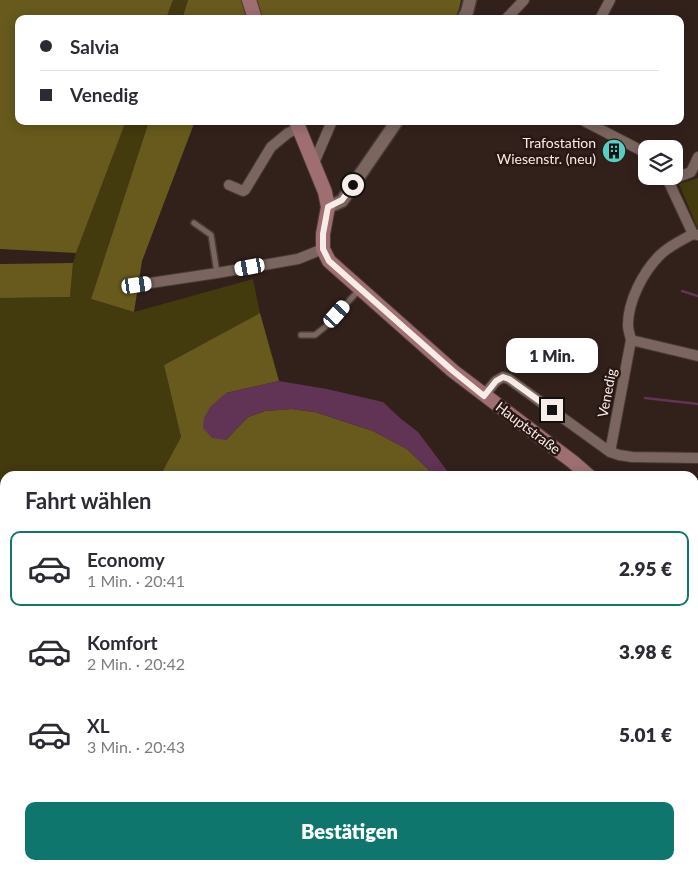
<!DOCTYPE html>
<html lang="de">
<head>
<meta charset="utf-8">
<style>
  :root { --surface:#fff; --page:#f2f2f3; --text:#2b2b33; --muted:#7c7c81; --line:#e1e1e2; --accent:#0f766e }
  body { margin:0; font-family:Lato,sans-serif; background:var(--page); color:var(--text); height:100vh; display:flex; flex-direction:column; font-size:19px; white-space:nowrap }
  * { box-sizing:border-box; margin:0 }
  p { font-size:16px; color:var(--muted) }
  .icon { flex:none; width:28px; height:28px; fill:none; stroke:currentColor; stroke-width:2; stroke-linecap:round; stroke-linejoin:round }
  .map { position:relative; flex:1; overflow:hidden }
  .sheet { position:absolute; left:0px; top:471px; width:699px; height:399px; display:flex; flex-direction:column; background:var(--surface); border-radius:15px 15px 0 0; box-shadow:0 2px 12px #0003 }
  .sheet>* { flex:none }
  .hud { position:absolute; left:15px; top:15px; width:669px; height:110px; border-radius:10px; box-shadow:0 2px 12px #0003; display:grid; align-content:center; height:110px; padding:0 25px; background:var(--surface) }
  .tools { position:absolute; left:638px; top:140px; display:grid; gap:10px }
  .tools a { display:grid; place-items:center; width:45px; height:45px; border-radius:10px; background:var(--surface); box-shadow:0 2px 12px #0003; font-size:25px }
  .end { position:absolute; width:22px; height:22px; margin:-11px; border:6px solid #f8ece8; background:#111; box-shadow:0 0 0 2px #111 }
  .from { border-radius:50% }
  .bubble { position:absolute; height:35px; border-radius:10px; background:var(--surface); box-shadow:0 2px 12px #0003; font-size:16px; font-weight:800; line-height:35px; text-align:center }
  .car { position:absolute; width:15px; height:30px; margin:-15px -8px; border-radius:6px; box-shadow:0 0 4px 1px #0007; background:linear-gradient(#fff 24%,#345 0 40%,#fff 0 76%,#345 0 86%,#fff 0) }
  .hud b { display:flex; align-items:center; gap:18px; height:48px; font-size:19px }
  .hud b+b { border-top:1px solid var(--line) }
  .hud i { width:12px; height:12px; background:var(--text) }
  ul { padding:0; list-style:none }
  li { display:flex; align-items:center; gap:15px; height:75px; margin:0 10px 8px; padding:0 15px; border:2px solid transparent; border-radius:10px }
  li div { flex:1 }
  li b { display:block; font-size:19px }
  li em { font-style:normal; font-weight:800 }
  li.on { border-color:var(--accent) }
  li>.icon { width:45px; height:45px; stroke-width:1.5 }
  h2 { padding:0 25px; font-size:22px; line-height:60px }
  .primary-button { display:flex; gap:10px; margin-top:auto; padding:10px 25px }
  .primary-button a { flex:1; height:58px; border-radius:10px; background:var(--accent); color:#fff; font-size:20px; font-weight:800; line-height:58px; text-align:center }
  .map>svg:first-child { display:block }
  .green { fill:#433a0e }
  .forest { fill:#675a1c }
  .water { fill:#613354 }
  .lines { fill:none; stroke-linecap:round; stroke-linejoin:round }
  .stream { stroke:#613354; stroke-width:2.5 }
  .service-casing { stroke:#4a3b37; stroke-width:8 }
  .minor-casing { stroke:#4a3b37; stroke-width:12 }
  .tertiary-casing { stroke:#4a3b37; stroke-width:15 }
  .secondary-casing { stroke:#4a3b37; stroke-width:16 }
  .service { stroke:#7b655f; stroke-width:5 }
  .minor { stroke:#7b655f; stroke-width:10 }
  .tertiary { stroke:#7b655f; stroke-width:12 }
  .secondary { stroke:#9f6e71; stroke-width:14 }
  .route { stroke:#f8ece8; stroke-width:6 }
  .labels { text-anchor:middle; stroke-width:5; stroke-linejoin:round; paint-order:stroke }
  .poi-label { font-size:14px; fill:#f8ece8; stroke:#281712; text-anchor:end }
  .street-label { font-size:14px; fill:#f8ece8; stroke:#281712 }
</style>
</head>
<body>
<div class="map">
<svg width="698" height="869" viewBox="0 0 698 869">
  <rect width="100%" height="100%" fill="#32201b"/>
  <!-- green -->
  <path class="green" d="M 173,0 L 188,0 L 182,19 L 166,19 Z
    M 126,121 L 149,121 L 91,299 L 134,312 L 253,279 L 260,313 L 164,365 L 181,437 L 160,476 L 5,476 L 5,521 L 0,521 L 0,298 L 70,297 L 73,263 L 76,253 Z
    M 698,178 L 698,229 L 679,184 Z
    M 5,802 L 5,865 L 580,865 L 576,869 L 0,869 L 0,803 Z"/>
  <!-- forest -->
  <path class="forest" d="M 0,0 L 173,0 L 166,19 L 19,19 L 19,121 L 126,121 L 76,253 L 0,249 Z
    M 188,0 L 461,0 L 459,9 L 455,19 L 408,19 L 405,18 L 405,19 L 182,19 Z
    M 149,121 L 195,121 L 142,261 L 134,312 L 91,299 Z
    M 73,263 L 70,297 L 0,298 L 0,264 Z
    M 260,313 L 279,381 L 226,393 L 226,440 L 248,417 L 265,411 L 291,409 L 315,412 L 373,431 L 407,449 L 435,476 L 160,476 L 181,437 L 164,365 Z
    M 0,602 L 5,602 L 5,765 L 0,766 Z"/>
  <!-- water -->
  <path class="water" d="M 279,381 L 327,389 L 383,402 L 400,418 L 418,432 L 451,476 L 435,476 L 407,449 L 373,431 L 315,412 L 291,409 L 265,411 L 248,417 L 226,440 L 212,438 L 203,428 L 204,418 L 210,407 L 226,393 Z"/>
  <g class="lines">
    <!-- stream -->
    <path class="stream" d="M 682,291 L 698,296
      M 645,398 L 698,404
      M 0,827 L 5,826
      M 344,869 L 345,865"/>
    <!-- service casing -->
    <g class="service-casing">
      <path id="service" d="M 194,223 L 211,235 L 217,273
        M 301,335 L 315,335 L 325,327 L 359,290
        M 694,659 L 698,660
        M 694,703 L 698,704
        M 694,761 L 698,756
        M 694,783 L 698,780
        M 694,845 L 698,850
        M 606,865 L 609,869
        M 678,865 L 682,869"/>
    </g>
    <!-- minor casing -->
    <g class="minor-casing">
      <path id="minor" d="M 506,19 L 524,0
        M 600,19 L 610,0
        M 584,121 L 646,153
        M 314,163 L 332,121
        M 666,176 L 693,234 L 698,235
        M 668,181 L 691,172 L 698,157
        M 229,185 L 243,191 L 245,190 L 271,147 L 288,133 L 299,128
        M 137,285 L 217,273 L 298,259 L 323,249
        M 631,340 L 698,356
        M 484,395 L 496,381 L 503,377 L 509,379 L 610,452 L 619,455 L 632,457 L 698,458
        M 610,452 L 631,340 C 630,335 628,330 628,325 C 628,301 643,272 660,255 C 669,246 682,240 693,234"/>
    </g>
    <!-- tertiary casing -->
    <g class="tertiary-casing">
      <path id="tertiary" d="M 463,19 L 467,12 L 470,0
        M 328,207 L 342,201 L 397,121"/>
    </g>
    <!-- secondary casing -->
    <g class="secondary-casing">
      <path id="secondary" d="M 249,0 L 255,19
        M 296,121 L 325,192 L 328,207 L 323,234 L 323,249 L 329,261 L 453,371 L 573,462 L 589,476
        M 694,598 L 698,603"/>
    </g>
    <!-- service -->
    <use href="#service" class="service"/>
    <!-- minor -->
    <use href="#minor" class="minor"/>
    <!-- tertiary -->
    <use href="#tertiary" class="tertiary"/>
    <!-- secondary -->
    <use href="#secondary" class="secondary"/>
  </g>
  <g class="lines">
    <!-- route -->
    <path class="route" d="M 353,185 L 342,200 L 328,207 L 323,234 L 323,249 L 329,261 L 453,371 L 484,396 L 496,381 L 503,377 L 509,379 L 552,410"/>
  </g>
  <!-- icons -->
  <defs>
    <g id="building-disc" transform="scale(1.25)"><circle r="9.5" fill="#57cec1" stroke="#281712"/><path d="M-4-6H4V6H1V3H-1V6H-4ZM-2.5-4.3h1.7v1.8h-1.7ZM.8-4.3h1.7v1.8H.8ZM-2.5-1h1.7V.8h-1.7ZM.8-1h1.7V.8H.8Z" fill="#111"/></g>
  </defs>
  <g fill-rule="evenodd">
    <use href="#building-disc" x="614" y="151"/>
  </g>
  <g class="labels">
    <!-- poi labels -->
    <g class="poi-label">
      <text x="596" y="148">Trafostation<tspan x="596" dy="16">Wiesenstr. (neu)</tspan></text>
    </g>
    <!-- street labels -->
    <g class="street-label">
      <text transform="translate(607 393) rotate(-79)" y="5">Venedig</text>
      <text transform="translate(528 428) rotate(37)" y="5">Hauptstraße</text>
    </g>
  </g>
</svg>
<div class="tools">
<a><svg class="icon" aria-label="layers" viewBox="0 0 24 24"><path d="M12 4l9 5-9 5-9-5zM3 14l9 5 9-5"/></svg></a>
</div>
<i class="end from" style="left:353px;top:185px"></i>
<i class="end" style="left:552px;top:410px"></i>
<div class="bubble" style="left:506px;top:338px;width:92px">1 Min.</div>
<i class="car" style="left:250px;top:267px;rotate:260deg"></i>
<i class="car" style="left:137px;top:285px;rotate:82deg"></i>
<i class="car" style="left:337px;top:314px;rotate:42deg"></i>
<div class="hud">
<b><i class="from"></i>Salvia</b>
<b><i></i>Venedig</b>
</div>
<section class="sheet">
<h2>Fahrt wählen</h2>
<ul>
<li class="on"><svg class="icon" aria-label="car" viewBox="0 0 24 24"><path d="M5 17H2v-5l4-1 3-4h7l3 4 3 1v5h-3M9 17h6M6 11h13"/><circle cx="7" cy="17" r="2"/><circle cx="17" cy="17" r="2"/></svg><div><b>Economy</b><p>1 Min. · 20:41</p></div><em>2.95 €</em></li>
<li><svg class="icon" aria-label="car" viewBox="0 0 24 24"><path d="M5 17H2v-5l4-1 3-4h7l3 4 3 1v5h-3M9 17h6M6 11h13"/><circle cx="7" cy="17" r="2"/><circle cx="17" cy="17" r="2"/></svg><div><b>Komfort</b><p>2 Min. · 20:42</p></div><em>3.98 €</em></li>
<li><svg class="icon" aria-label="car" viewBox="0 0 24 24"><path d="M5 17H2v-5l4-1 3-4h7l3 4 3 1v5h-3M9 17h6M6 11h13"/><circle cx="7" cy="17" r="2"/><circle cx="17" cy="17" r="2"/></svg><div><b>XL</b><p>3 Min. · 20:43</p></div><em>5.01 €</em></li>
</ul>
<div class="primary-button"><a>Bestätigen</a></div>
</section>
</div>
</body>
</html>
